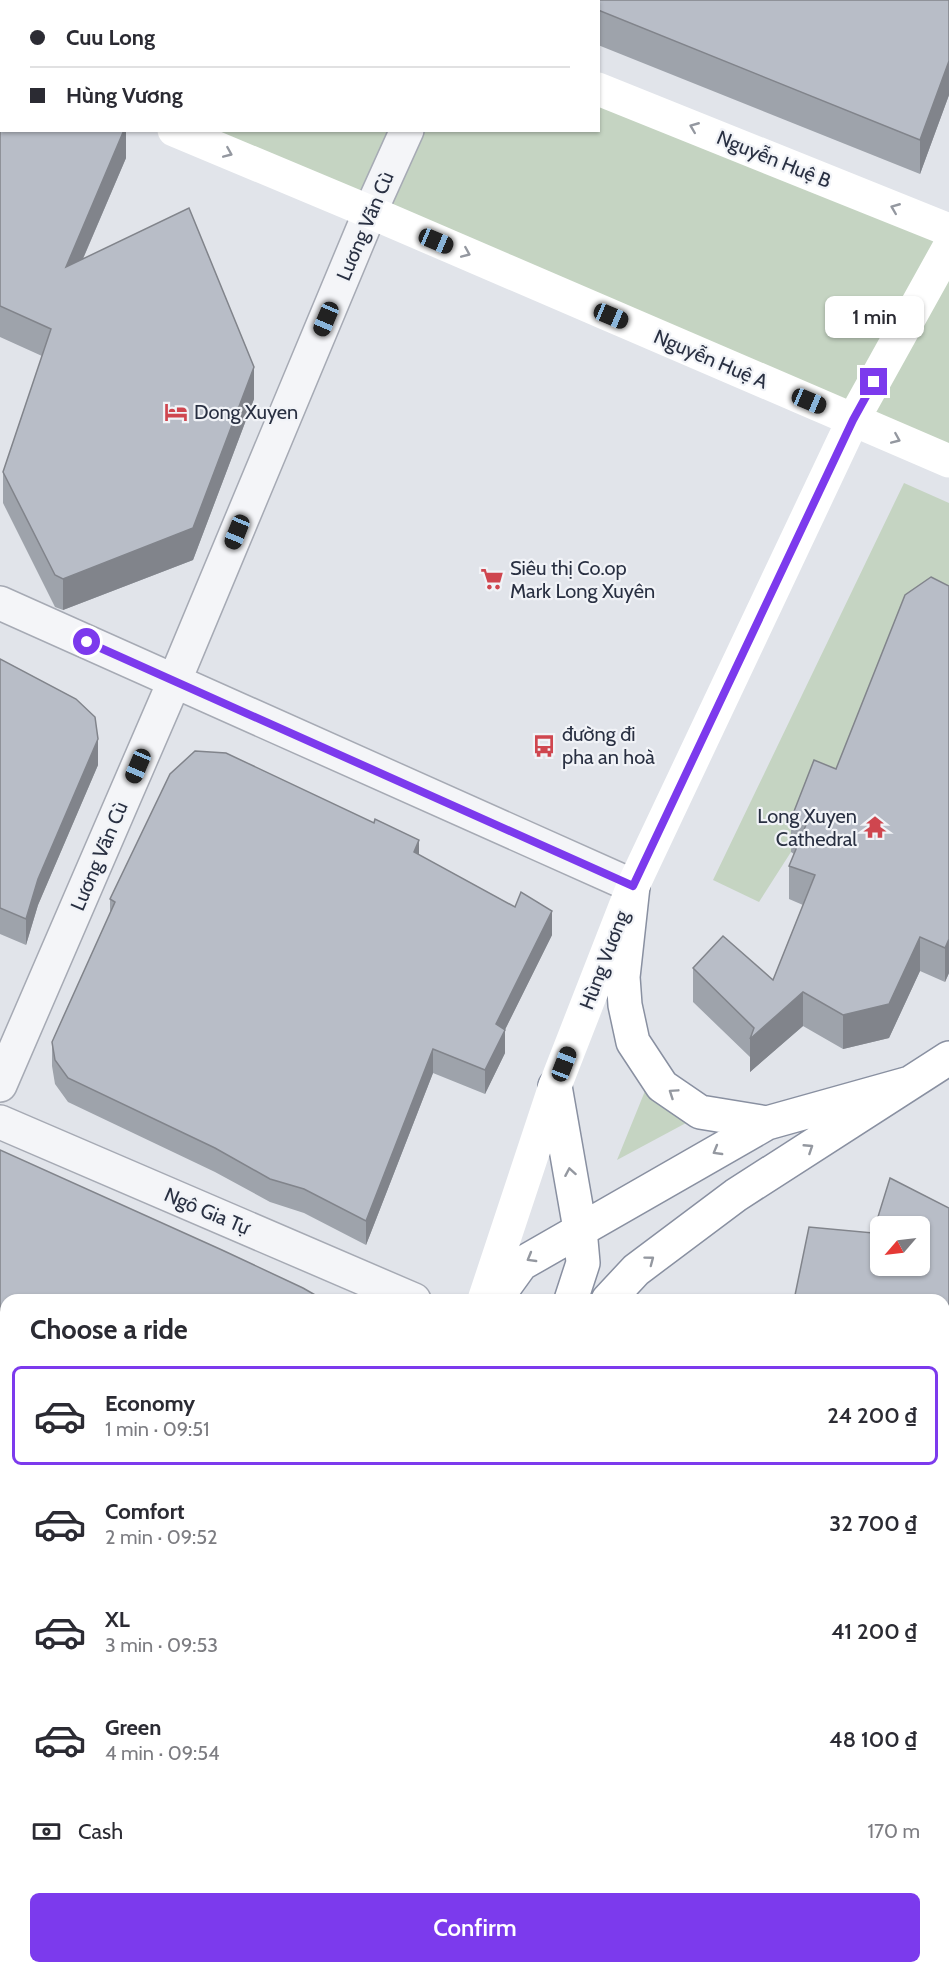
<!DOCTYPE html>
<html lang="en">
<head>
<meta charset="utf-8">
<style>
  :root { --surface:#fff; --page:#f7f7f7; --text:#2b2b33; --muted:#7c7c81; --line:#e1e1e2; --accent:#7c3aed }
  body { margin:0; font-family:Cabin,sans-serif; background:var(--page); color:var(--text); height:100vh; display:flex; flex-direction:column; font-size:22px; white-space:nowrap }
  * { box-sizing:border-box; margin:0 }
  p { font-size:20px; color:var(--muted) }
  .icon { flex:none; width:33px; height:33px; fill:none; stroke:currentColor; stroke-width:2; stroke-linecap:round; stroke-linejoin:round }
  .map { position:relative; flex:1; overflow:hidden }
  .sheet { position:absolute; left:0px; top:1294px; width:950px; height:680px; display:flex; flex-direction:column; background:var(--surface); border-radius:18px 18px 0 0; box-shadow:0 2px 4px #0004 }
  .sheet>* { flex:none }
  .banner { position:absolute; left:0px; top:0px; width:600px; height:132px; box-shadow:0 2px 4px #0004; display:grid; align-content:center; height:132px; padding:0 30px; background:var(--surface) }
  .needle { width:39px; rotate:242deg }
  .buttons { position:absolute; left:870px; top:1216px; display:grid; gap:12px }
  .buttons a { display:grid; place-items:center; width:60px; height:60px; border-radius:9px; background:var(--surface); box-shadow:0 2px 4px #0004; font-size:30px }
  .end { position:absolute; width:27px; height:27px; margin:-14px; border:8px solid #7c3aed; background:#fff; box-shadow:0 0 0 3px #fff }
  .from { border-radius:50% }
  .bubble { position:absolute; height:42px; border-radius:9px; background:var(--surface); box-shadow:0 2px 4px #0004; font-size:20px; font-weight:600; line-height:42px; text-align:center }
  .car { position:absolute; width:18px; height:36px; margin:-18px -9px; border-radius:8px; box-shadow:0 0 4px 2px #0007; background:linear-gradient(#222 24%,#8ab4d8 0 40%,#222 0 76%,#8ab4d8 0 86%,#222 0) }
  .banner b { display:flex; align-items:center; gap:21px; height:57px; font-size:22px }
  .banner b+b { border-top:2px solid var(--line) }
  .banner i { width:15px; height:15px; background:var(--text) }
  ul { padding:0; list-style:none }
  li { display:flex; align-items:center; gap:18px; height:99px; margin:0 12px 9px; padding:0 18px; border:3px solid transparent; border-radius:9px }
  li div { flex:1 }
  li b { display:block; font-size:22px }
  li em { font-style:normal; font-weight:600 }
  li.current { border-color:var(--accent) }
  li>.icon { width:54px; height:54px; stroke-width:1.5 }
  h2 { padding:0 30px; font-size:27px; line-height:72px }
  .pay { display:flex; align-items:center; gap:15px; height:66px; padding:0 30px; font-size:22px }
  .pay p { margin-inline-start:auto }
  .cta { display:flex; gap:12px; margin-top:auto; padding:12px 30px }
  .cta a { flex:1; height:69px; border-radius:9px; background:var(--accent); color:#fff; font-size:24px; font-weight:600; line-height:69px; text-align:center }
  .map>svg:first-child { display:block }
  .green { fill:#c5d4c2 }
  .water { fill:#9cafca }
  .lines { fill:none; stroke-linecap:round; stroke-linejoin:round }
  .street-casing { stroke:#a6aab4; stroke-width:36 }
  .highway-casing { stroke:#8990a1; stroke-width:36 }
  .street { stroke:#f4f5f8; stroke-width:33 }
  .secondary { stroke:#fff; stroke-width:33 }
  .highway { stroke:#fff; stroke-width:33 }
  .wall { fill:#9ea3ab }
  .shaded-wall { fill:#81848b }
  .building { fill:#b8bdc7; stroke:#81848b; stroke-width:1.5; fill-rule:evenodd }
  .oneway { stroke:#9498a0 }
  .route { stroke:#7c3aed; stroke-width:8 }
  .labels { text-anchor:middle; stroke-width:4.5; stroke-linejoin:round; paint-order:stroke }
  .street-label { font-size:20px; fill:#293042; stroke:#f1f3f7 }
  .poi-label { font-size:20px; fill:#293042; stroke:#f1f3f7; text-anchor:start }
</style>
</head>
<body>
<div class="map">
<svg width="949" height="1973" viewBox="0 0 949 1973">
  <rect width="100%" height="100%" fill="#e1e4ea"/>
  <!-- green -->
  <path class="green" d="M 0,0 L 367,0 L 371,1 L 2,2 L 1,60 Z
    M 599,95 L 949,239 L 949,463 L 167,131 L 598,130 Z
    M 904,483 L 949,503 L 949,620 L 836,802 L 791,852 L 759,902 L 713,880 Z
    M 645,1091 L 686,1123 L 617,1160 Z
    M 0,1719 L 6,1719 L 6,1840 L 0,1839 Z
    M 944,1845 L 949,1846 L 949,1955 L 944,1955 Z"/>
  <!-- water -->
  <path class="water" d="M 0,1851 L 6,1852 L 6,1968 L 944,1968 L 944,1956 L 949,1957 L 949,1973 L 0,1973 Z"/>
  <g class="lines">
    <!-- street casing -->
    <g class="street-casing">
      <path id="street" d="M 465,2 L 466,0
        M 0,603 L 633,886
        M 0,1085 L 174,682 L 370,212 L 407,130
        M 0,1122 L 414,1300
        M 0,1719 L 6,1719
        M 944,1793 L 949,1793"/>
    </g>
    <!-- highway casing -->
    <g class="highway-casing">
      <path id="highway" d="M 633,886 L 623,977 L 625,1005 L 633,1042 L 662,1086 L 700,1112 L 767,1123
        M 555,1086 L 580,1229 L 583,1263 L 571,1300
        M 495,1300 L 521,1264 L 767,1123 L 910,1083
        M 608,1300 L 636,1270 L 736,1195 L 949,1058
        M 302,1973 L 303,1968
        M 371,1973 L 372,1968"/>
    </g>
    <!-- street -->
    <use href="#street" class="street"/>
    <!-- secondary -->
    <path class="secondary" d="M 381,0 L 385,2
      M 0,58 L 2,59
      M 598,89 L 949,230
      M 174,130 L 370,212 L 949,461
      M 484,1300 L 555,1086 L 633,886 L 853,420 L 949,247"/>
    <!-- highway -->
    <use href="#highway" class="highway"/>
  </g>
  <!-- wall -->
  <path class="wall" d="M 520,0 L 949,0 L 949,95 L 920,174 L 598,45 L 598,2 L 520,2 Z
    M 0,63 L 2,130 L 126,130 L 126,158 L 83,259 L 254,399 L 193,560 L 63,610 L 55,607 L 3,503 L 3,472 L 42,356 L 0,337 Z
    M 949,586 L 949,973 L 945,982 L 920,971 L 889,1038 L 843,1049 L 803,1026 L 750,1072 L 750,1057 L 693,1002 L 693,968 L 773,980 L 803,905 L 789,899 L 789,866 L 794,854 L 791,852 L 791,819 L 836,769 Z
    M 0,659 L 98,765 L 38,905 L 26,945 L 0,934 Z
    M 419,855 L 552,935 L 505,1029 L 505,1053 L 485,1094 L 433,1073 L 366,1245 L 304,1213 L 270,1202 L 215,1172 L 68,1102 L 55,1084 L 52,1066 L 52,1042 L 110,913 L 110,899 Z
    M 0,1150 L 6,1300 L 6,1693 L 0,1692 Z
    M 949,1208 L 949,1556 L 944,1556 L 944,1300 L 873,1233 Z"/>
  <!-- shaded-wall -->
  <path class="shaded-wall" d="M 949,61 L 949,95 L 920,174 L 920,140 Z
    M 124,130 L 126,130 L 126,158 L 66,298 L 66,267 Z
    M 254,367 L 254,399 L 193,560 L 63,610 L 63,579 Z
    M 98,739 L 98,765 L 38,905 L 26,945 L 26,919 L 38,879 Z
    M 419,840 L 419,864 L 414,852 Z
    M 552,911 L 552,935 L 501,1038 L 505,1030 L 505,1053 L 485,1094 L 485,1070 L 496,1024 Z
    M 920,937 L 920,971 L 889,1038 L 843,1049 L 843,1015 Z
    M 949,939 L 949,973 L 945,982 L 945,948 Z
    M 803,992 L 803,1026 L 750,1072 L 750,1039 Z
    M 433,1049 L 433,1073 L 366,1245 L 366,1221 Z"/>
  <!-- building -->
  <path class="building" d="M 572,0 L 949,0 L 949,61 L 920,140 L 598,10 L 598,2 L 576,2 Z
    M 0,63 L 2,63 L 2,130 L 124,130 L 66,267 L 189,208 L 254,367 L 193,528 L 63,579 L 55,575 L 3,472 L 51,329 L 0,306 Z
    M 931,577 L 949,586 L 949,939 L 945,948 L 920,937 L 889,1004 L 843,1015 L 803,992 L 750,1039 L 754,1028 L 693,968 L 723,936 L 773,980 L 815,875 L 789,866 L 806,825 L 791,819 L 814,760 L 836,769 L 905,595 Z
    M 0,659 L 76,699 L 95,717 L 98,739 L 38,879 L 26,919 L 0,908 Z
    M 195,751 L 226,753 L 374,823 L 375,819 L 419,840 L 414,852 L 515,907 L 521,892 L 552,911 L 496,1024 L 505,1030 L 485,1070 L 433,1049 L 366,1221 L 304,1189 L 270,1179 L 215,1148 L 68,1078 L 55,1060 L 52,1042 L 115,902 L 110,899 L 170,774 Z
    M 0,1150 L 222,1250 L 303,1288 L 324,1300 L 6,1300 L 6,1668 L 0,1667 Z
    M 890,1178 L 949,1208 L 949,1526 L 944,1526 L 944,1300 L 794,1300 L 809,1227 L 873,1233 ZM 880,1227 L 920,1227 L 920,1266 L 880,1266 Z"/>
  <!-- one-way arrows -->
  <defs><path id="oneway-chevron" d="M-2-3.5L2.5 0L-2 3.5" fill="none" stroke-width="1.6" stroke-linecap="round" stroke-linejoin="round" transform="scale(1.5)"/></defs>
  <g class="oneway">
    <use href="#oneway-chevron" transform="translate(694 127) rotate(-158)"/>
    <use href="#oneway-chevron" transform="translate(228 153) rotate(23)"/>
    <use href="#oneway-chevron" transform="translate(895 208) rotate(-158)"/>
    <use href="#oneway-chevron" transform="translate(466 253) rotate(23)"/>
    <use href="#oneway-chevron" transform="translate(896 439) rotate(23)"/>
    <use href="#oneway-chevron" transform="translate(673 1093) rotate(-146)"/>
    <use href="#oneway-chevron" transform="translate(809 1148) rotate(-33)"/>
    <use href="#oneway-chevron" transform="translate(717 1151) rotate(150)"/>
    <use href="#oneway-chevron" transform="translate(570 1172) rotate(-100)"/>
    <use href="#oneway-chevron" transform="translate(531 1258) rotate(150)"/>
    <use href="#oneway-chevron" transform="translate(650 1260) rotate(-37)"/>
  </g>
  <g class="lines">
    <!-- route -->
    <path class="route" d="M 87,642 L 633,886 L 853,420 L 874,382"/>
  </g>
  <!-- icons -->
  <defs>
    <g id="hotel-bare" transform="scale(1.8)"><path d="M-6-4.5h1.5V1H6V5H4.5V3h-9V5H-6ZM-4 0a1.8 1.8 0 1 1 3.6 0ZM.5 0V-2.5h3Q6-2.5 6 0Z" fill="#cf464f" stroke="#f1f3f7" stroke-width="2.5" paint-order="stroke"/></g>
    <g id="supermarket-bare" transform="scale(1.8)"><path d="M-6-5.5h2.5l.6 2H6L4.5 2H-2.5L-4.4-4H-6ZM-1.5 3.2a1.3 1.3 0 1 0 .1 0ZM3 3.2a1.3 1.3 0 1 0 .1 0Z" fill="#cf464f" stroke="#f1f3f7" stroke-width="2.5" paint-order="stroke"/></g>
    <g id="bus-bare" transform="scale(1.8)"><path d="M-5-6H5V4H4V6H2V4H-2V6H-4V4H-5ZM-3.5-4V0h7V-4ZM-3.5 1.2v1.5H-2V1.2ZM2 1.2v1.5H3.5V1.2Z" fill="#cf464f" stroke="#f1f3f7" stroke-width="2.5" paint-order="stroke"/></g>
    <g id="temple-bare" transform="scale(1.8)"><path d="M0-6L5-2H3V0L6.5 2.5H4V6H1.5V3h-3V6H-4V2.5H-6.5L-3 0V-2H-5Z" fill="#cf464f" stroke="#f1f3f7" stroke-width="2.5" paint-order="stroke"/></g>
  </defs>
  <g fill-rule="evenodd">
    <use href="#hotel-bare" x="176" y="412"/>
    <use href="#supermarket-bare" x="492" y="579"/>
    <use href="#bus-bare" x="544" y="746"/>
    <use href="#temple-bare" x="875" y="827"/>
  </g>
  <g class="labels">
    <!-- street labels -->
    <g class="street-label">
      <text transform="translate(774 159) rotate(22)" y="7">Nguyễn Huệ B</text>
      <text transform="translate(365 226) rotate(-67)" y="7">Lương Vãn Cù</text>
      <text transform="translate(711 359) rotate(23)" y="7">Nguyễn Huệ A</text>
      <text transform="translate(99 856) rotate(-67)" y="7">Lương Vãn Cù</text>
      <text transform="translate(604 960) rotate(-69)" y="7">Hùng Vương</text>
      <text transform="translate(207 1211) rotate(23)" y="7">Ngô Gia Tự</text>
    </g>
    <!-- poi labels -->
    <g class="poi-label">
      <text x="194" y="419">Dong Xuyen</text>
      <text x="510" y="575">Siêu thị Co.op<tspan x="510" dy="23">Mark Long Xuyên</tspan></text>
      <text x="562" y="741">đường đi<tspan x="562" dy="23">pha an hoà</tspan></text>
      <text x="857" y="823" text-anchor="end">Long Xuyen<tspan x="857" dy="23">Cathedral</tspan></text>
    </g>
  </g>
</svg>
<div class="buttons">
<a><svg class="needle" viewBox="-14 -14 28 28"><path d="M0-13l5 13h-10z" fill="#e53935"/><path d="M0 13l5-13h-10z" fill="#7c7c81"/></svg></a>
</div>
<i class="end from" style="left:87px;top:642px"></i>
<i class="end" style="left:874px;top:382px"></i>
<div class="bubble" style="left:825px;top:296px;width:99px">1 min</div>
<i class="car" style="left:436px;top:241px;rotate:113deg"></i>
<i class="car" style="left:611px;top:316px;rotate:113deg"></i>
<i class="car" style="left:326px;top:319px;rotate:203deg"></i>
<i class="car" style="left:809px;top:401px;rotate:113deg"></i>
<i class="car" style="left:237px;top:532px;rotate:202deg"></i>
<i class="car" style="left:138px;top:766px;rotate:203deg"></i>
<i class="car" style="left:564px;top:1064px;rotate:21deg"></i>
<div class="banner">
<b><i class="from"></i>Cuu Long</b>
<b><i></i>Hùng Vương</b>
</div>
<section class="sheet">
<h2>Choose a ride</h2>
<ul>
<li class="current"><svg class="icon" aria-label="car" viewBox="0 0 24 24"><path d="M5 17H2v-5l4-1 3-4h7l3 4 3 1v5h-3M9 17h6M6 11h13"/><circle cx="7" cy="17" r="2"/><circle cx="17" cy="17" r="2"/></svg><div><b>Economy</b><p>1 min · 09:51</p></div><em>24 200 ₫</em></li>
<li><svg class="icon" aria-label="car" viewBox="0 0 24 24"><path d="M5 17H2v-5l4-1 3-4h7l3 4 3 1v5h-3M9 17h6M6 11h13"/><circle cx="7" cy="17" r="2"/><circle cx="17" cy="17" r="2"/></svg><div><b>Comfort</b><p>2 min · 09:52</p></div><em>32 700 ₫</em></li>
<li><svg class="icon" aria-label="car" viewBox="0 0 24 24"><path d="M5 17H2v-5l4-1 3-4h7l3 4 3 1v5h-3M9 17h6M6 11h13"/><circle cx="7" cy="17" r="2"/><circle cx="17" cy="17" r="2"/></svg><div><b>XL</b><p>3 min · 09:53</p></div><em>41 200 ₫</em></li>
<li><svg class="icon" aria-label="car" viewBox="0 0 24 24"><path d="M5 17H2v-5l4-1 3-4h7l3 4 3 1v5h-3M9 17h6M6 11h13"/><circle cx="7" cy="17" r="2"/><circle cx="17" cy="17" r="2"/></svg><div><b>Green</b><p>4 min · 09:54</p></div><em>48 100 ₫</em></li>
</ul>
<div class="pay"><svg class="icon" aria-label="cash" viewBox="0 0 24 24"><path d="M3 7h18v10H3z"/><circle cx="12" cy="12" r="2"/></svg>Cash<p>170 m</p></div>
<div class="cta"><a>Confirm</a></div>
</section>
</div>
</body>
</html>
